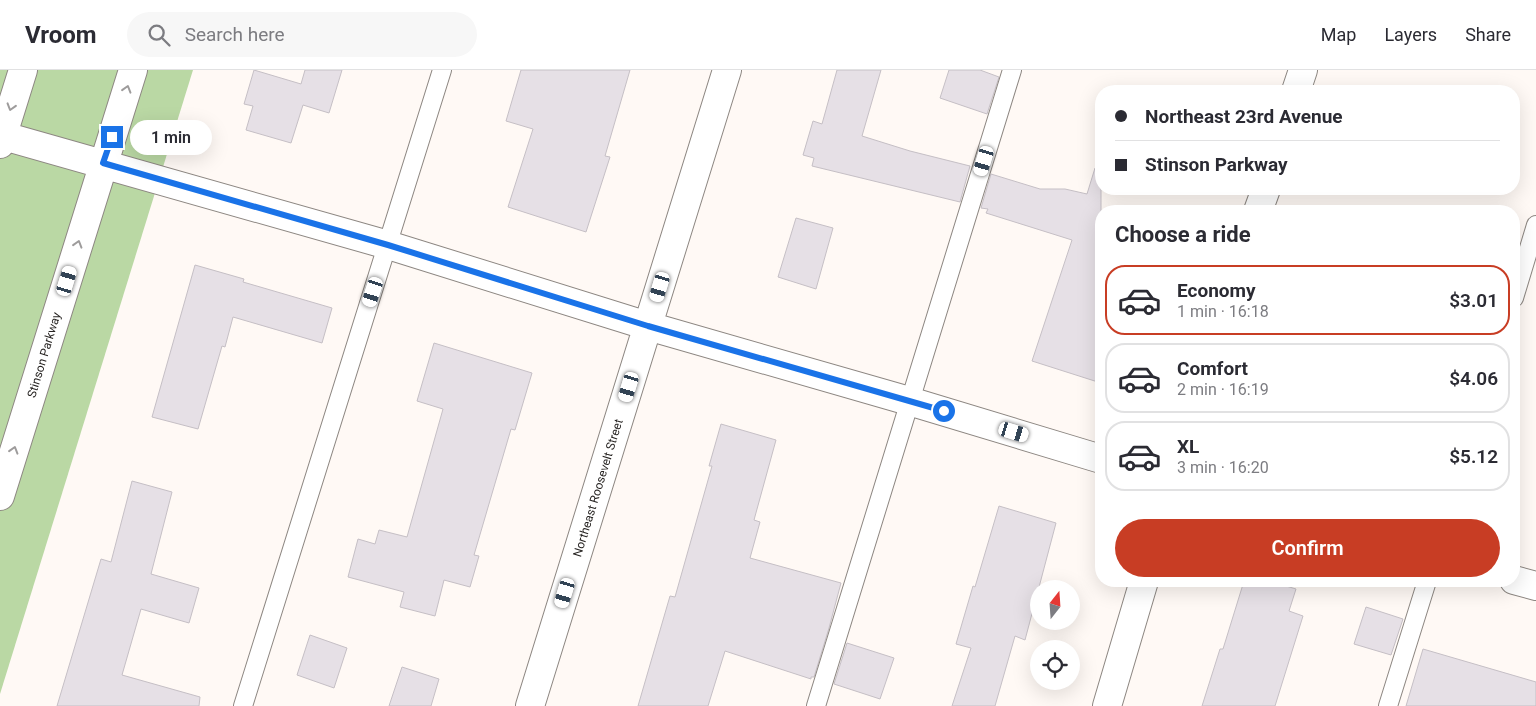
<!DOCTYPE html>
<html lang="en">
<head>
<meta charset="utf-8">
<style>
  :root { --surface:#fff; --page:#f7f7f7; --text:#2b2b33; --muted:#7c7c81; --line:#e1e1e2; --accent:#c83d24 }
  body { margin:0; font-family:Roboto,sans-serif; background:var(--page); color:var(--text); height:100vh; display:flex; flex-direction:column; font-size:19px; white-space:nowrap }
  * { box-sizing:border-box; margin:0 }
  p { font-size:16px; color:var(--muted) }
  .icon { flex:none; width:28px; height:28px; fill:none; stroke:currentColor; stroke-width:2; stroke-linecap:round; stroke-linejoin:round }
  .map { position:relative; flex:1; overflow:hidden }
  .panel { position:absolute; left:1095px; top:135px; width:425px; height:382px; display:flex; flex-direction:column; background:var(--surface); border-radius:20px; box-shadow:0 5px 20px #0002 }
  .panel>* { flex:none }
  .banner { position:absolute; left:1095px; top:15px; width:425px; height:110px; border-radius:20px; box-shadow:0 5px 20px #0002; display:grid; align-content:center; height:110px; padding:0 20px; background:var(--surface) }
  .needle { width:32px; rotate:17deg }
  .controls { position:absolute; left:1030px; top:510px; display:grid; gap:10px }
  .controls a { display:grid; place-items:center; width:50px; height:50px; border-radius:50%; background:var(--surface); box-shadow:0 5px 20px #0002; font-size:25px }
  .end { position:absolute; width:22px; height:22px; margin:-11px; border:6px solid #1a73e8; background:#fff; box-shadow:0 0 0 2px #fff }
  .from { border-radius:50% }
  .bubble { position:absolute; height:35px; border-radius:18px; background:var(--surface); box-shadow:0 5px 20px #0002; font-size:16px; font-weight:600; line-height:35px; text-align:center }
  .car { position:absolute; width:15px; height:30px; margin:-15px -8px; border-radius:6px; box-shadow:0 0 4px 1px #0007; background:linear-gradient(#fff 24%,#345 0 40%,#fff 0 76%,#345 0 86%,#fff 0) }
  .banner b { display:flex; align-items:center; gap:18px; height:48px; font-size:19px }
  .banner b+b { border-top:1px solid var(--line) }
  .banner i { width:12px; height:12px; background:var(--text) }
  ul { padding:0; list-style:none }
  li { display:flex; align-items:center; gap:15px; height:70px; margin:0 10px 8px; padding:0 10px; border:2px solid var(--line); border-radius:20px }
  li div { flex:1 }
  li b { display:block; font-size:19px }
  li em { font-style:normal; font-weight:600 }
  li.current { border-color:var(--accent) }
  li>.icon { width:45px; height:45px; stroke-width:1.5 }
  h2 { padding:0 20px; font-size:22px; line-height:60px }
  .primary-button { display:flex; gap:10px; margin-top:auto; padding:10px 20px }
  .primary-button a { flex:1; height:58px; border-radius:30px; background:var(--accent); color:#fff; font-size:20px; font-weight:600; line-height:58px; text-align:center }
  header { display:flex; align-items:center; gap:30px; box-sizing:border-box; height:70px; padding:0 25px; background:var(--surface); border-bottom:1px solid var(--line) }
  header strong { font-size:24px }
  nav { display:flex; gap:28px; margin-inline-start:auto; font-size:18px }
  .search { width:350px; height:45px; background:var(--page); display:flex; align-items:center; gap:12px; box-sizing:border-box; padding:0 18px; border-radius:28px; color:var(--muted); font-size:19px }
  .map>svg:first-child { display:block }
  .green { fill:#bad8a4 }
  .building { fill:#e6e0e6; stroke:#c5bfc5 }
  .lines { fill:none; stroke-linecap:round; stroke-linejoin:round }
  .lane-casing { stroke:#8d8782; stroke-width:20 }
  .street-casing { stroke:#8d8782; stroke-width:30 }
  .lane { stroke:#fff; stroke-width:18 }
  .street { stroke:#fff; stroke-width:28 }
  .oneway { stroke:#9e9c9c }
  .route { stroke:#1a73e8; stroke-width:6 }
  .labels { text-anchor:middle; stroke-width:4; stroke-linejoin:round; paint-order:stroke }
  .street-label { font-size:12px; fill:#272422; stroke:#fff }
</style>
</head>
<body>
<header>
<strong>Vroom</strong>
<div class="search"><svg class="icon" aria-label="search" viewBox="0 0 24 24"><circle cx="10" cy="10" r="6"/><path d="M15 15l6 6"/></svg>Search here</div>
<nav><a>Map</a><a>Layers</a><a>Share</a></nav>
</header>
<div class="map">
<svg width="1536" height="636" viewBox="0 0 1536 636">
  <rect width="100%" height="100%" fill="#fff9f5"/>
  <!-- green -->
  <path class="green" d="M 0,0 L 193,0 L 0,624 Z"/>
  <!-- building -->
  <path class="building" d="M 254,0 L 301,14 L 305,0 L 342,0 L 329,43 L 303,35 L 291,73 L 246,60 L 253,36 L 244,34 Z
    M 521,0 L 630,0 L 605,86 L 610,87 L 586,162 L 508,137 L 533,59 L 506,51 Z
    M 837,0 L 881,0 L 862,66 L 910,81 L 970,96 L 960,132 L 812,96 L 814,88 L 803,85 L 813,51 L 822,54 Z
    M 949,0 L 980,0 L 999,7 L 987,44 L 940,28 Z
    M 1095,98 L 1101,99 L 1101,313 L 1032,291 L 1072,170 L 986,143 L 988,139 L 981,138 L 991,104 L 1040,119 L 1065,119 L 1087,124 Z
    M 796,148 L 833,158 L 816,219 L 778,207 Z
    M 195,195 L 244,209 L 243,212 L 332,238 L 322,273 L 233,247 L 225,277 L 222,276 L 198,359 L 152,347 Z
    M 434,273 L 532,303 L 515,360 L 511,359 L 474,485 L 479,486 L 470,517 L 444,510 L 435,546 L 400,537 L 404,522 L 348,507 L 358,469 L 375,474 L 379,460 L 407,467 L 443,339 L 417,331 Z
    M 721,354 L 776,370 L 754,450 L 760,452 L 750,488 L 841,513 L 829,558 L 814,607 L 811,607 L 811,609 L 725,581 L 708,636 L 638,636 L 670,526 L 675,527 L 712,396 L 709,396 Z
    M 132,411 L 172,422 L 151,504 L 199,518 L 189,553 L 141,539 L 122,605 L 200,627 L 199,636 L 57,636 L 101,489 L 111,492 Z
    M 999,436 L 1056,453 L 1025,570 L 1015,566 L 995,636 L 952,636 L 971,578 L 956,574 L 973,516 L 975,517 Z
    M 1244,511 L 1270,511 L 1296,519 L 1289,541 L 1303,546 L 1275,636 L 1202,636 L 1220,579 L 1223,579 Z
    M 1366,537 L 1403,549 L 1391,585 L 1354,574 Z
    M 310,565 L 347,578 L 334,618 L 297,605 Z
    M 847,573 L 894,588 L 880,629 L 834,614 Z
    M 1423,579 L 1536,612 L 1536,636 L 1406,636 Z
    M 402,597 L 439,609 L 431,636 L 389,636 Z"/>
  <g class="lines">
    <!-- lane casing -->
    <g class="lane-casing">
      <path id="lane" d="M 1514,228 L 1536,155
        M 243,636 L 442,0
        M 816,636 L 1012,0
        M 1388,636 L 1427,511"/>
    </g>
    <!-- street casing -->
    <g class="street-casing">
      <path id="street" d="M 1296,21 L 1303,0
        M 0,65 L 388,175 L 648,256 L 909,331 L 1101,389
        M 0,74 L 23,0
        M 1258,141 L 1266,119
        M 0,426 L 133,0
        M 1514,510 L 1536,516
        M 530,636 L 727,0
        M 1107,636 L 1144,511"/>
    </g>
    <!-- lane -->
    <use href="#lane" class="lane"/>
    <!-- street -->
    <use href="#street" class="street"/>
  </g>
  <!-- one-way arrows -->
  <defs><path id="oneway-chevron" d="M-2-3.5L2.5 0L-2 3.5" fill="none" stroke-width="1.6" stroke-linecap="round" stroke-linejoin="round" transform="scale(1.25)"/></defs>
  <g class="oneway">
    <use href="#oneway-chevron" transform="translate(127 19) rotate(-73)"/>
    <use href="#oneway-chevron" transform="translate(11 37) rotate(107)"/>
    <use href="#oneway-chevron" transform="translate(78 174) rotate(-73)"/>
    <use href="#oneway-chevron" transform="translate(14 380) rotate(-73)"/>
  </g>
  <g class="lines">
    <!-- route -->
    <path class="route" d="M 112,67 L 103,93 L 388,175 L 648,256 L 944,341"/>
  </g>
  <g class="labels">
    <!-- street labels -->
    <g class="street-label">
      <text transform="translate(44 285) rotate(-73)" y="4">Stinson Parkway</text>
      <text transform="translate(598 418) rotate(-73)" y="4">Northeast Roosevelt Street</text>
    </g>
  </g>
</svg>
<div class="controls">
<a><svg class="needle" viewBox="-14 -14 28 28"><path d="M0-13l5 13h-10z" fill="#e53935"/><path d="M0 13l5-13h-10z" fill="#7c7c81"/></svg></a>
<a><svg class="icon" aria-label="locate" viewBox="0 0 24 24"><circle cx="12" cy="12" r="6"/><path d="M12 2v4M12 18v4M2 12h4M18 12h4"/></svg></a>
</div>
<i class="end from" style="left:944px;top:341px"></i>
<i class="end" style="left:112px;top:67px"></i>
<div class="bubble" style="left:130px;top:50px;width:82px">1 min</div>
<i class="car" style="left:984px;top:91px;rotate:197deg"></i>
<i class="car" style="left:67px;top:211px;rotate:17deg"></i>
<i class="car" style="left:660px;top:217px;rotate:197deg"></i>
<i class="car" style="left:373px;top:222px;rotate:198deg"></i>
<i class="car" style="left:629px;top:317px;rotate:197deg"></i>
<i class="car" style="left:1014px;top:362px;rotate:107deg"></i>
<i class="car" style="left:565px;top:523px;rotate:197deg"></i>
<div class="banner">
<b><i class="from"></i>Northeast 23rd Avenue</b>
<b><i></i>Stinson Parkway</b>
</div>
<section class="panel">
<h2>Choose a ride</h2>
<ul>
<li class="current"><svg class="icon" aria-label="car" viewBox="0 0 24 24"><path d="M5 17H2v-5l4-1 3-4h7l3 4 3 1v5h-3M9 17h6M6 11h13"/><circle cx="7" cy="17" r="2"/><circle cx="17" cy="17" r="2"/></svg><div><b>Economy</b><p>1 min · 16:18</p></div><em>$3.01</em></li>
<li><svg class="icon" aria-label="car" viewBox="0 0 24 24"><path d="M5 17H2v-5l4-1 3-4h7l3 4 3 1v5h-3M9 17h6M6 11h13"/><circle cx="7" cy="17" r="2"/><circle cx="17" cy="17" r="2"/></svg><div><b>Comfort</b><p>2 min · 16:19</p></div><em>$4.06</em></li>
<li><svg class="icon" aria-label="car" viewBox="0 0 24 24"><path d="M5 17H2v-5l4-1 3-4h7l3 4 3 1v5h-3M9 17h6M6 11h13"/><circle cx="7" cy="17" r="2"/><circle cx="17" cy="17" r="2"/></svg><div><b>XL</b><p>3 min · 16:20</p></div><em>$5.12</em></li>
</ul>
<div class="primary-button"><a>Confirm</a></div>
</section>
</div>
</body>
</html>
